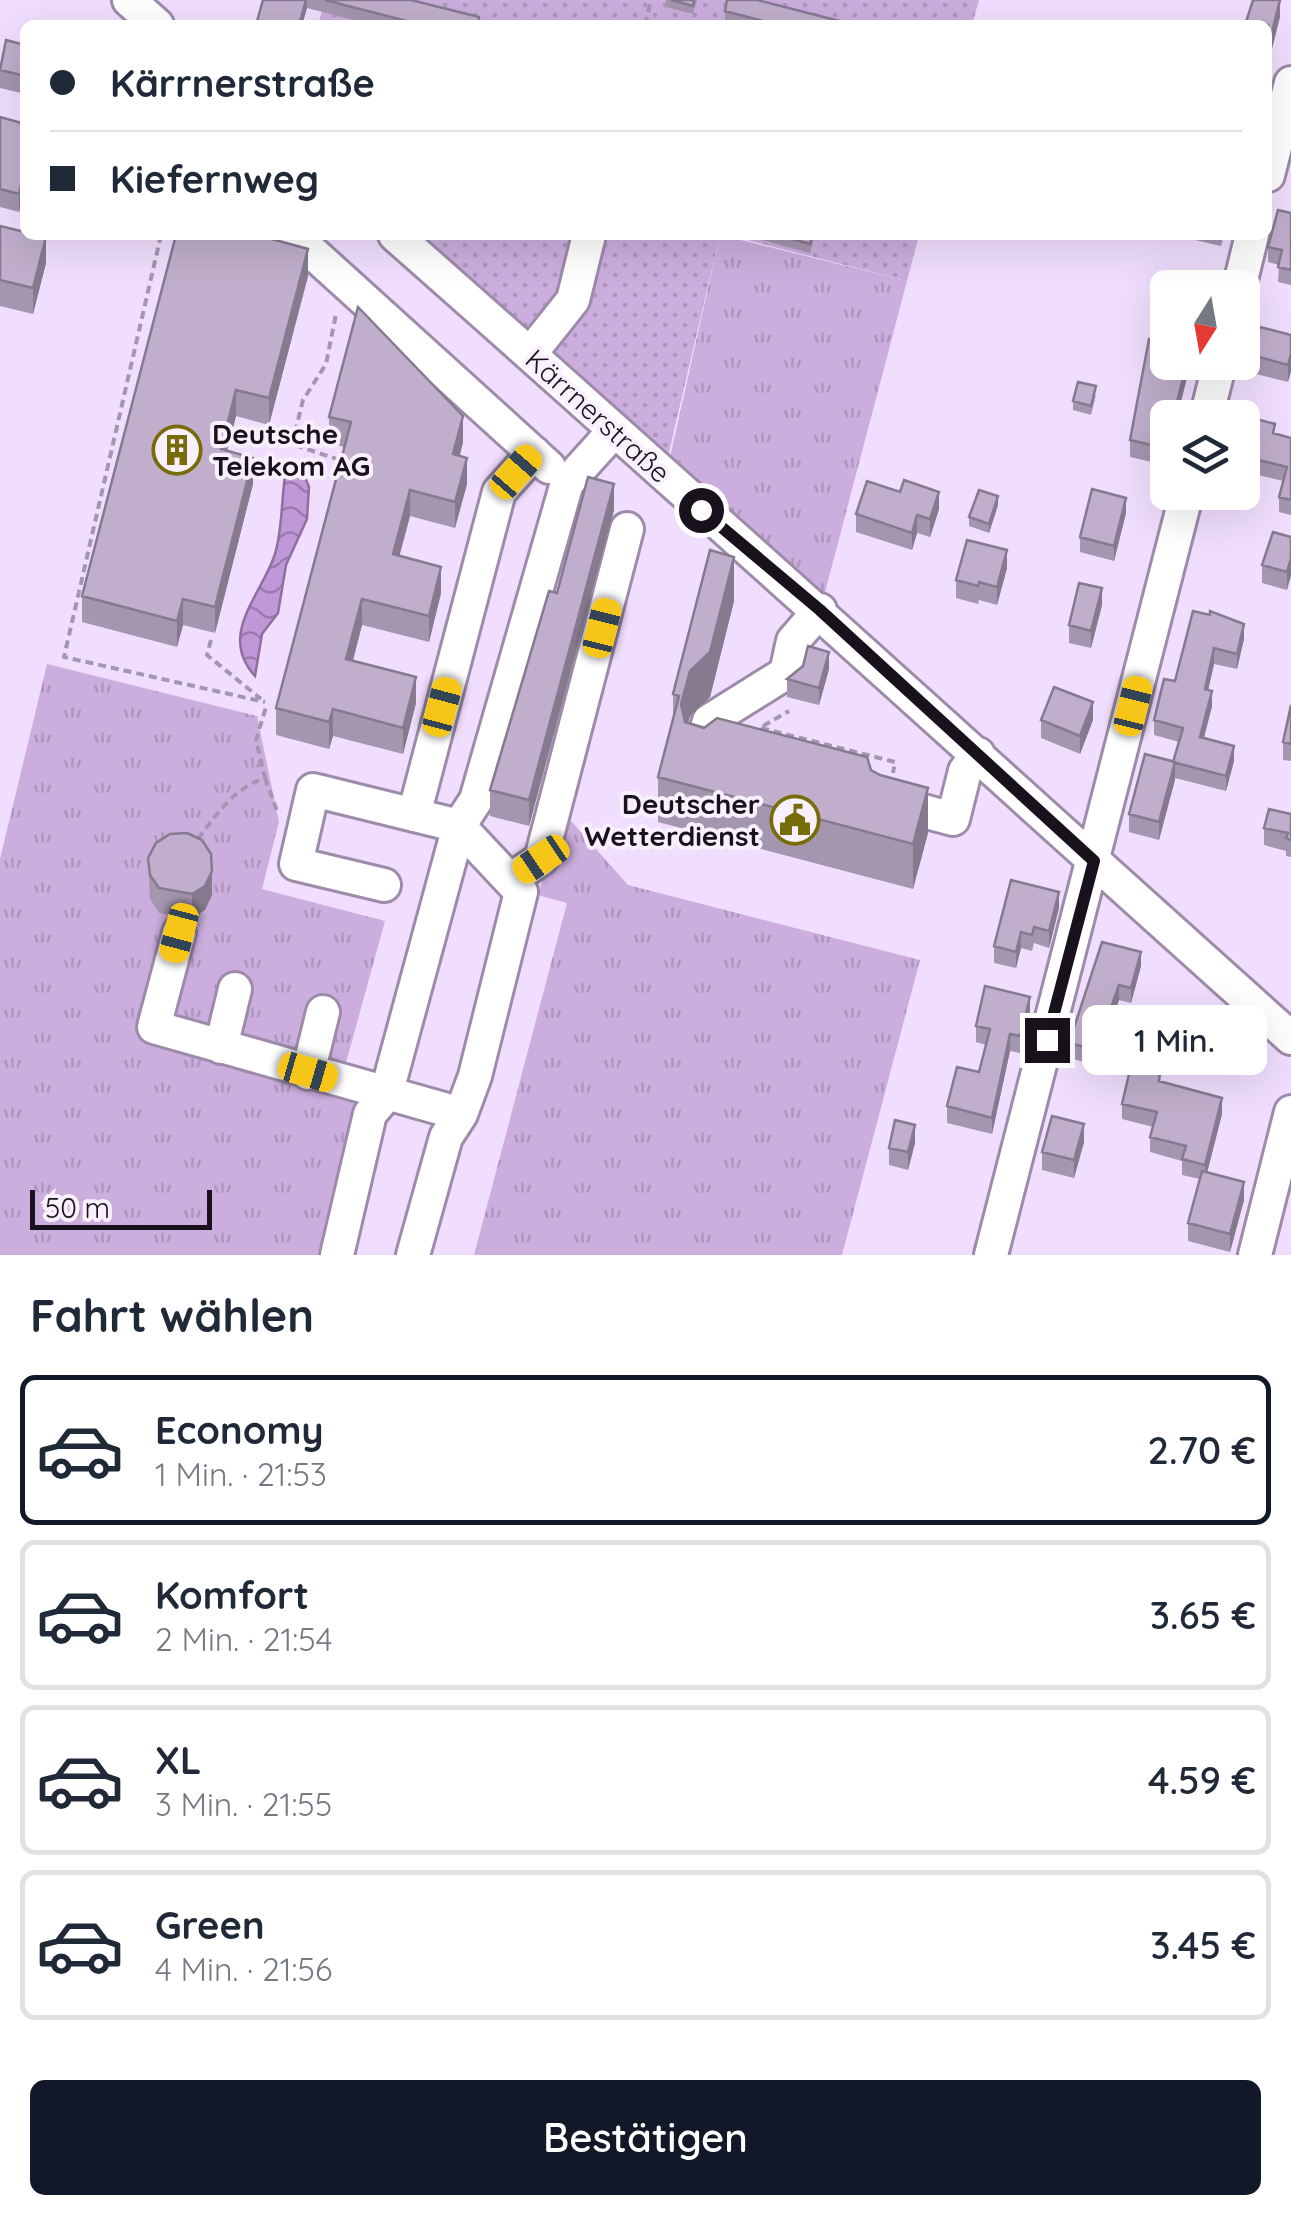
<!DOCTYPE html>
<html lang="de">
<head>
<meta charset="utf-8">
<style>
  :root { --surface:#fff; --page:#f6f6f7; --text:#1f2937; --muted:#747a83; --line:#e0e1e3; --accent:#111827 }
  body { margin:0; font-family:Quicksand,sans-serif; background:var(--page); color:var(--text); height:100vh; display:flex; flex-direction:column; font-size:38px; white-space:nowrap }
  * { box-sizing:border-box; margin:0 }
  p { font-size:32px; color:var(--muted) }
  .icon { flex:none; width:55px; height:55px; fill:none; stroke:currentColor; stroke-width:2; stroke-linecap:round; stroke-linejoin:round }
  .map { position:relative; height:1255px; overflow:hidden }
  .sheet { display:flex; flex-direction:column; background:var(--surface); flex:1 }
  .sheet>* { flex:none }
  .guide { position:absolute; left:20px; top:20px; width:1252px; height:220px; border-radius:15px; box-shadow:0 10px 40px #0002; display:grid; align-content:center; height:220px; padding:0 30px; background:var(--surface) }
  .needle { width:65px; rotate:191deg }
  .tools { position:absolute; left:1150px; top:270px; display:grid; gap:20px }
  .tools a { display:grid; place-items:center; width:110px; height:110px; border-radius:15px; background:var(--surface); box-shadow:0 10px 40px #0002; font-size:50px }
  .scale { position:absolute; left:30px; bottom:25px; width:182px; box-sizing:border-box; padding-left:10px; border:5px solid #19121d; border-top:0; font-size:28px; line-height:35px; white-space:nowrap; color:#19121d; -webkit-text-stroke:8px #f8f0fd; paint-order:stroke }
  .end { position:absolute; width:45px; height:45px; margin:-22px; border:12px solid #19121d; background:#fff; box-shadow:0 0 0 5px #fff }
  .from { border-radius:50% }
  .bubble { position:absolute; height:70px; border-radius:15px; background:var(--surface); box-shadow:0 10px 40px #0002; font-size:32px; font-weight:600; line-height:70px; text-align:center }
  .car { position:absolute; width:30px; height:60px; margin:-30px -15px; border-radius:12px; box-shadow:0 0 8px 2px #0007; background:linear-gradient(#f5c518 24%,#345 0 40%,#f5c518 0 76%,#345 0 86%,#f5c518 0) }
  .guide b { display:flex; align-items:center; gap:35px; height:95px; font-size:38px }
  .guide b+b { border-top:2px solid var(--line) }
  .guide i { width:25px; height:25px; background:var(--text) }
  ul { padding:0; list-style:none }
  li { display:flex; align-items:center; gap:30px; height:150px; margin:0 20px 15px; padding:0 10px; border:5px solid var(--line); border-radius:15px }
  li div { flex:1 }
  li b { display:block; font-size:38px }
  li em { font-style:normal; font-weight:600 }
  li.active { border-color:var(--accent) }
  li>.icon { width:90px; height:90px; stroke-width:1.5 }
  h2 { padding:0 30px; font-size:45px; line-height:120px }
  .action { display:flex; gap:20px; margin-top:auto; padding:20px 30px }
  .action a { flex:1; height:115px; border-radius:15px; background:var(--accent); color:#fff; font-size:40px; font-weight:600; line-height:115px; text-align:center }
  .map>svg:first-child { display:block }
  .grass { fill:url(#grass-tufts) }
  .park { fill:url(#park-dots) }
  .water { fill:url(#water-waves); stroke:#8e709f; stroke-width:2.5 }
  .lines { fill:none; stroke-linecap:round; stroke-linejoin:round }
  .minor-casing { stroke:#9e8ba9; stroke-width:38 }
  .path { stroke:#a596af; stroke-width:4; stroke-dasharray:8 5; stroke-linecap:butt }
  .minor { stroke:#fff; stroke-width:32 }
  .wall { fill:#a596af }
  .shaded-wall { fill:#867a8f }
  .building { fill:#c0aecc; stroke:#867a8f; stroke-width:2.5 }
  .route { stroke:#19121d; stroke-width:12 }
  .labels { text-anchor:middle; stroke-width:8; stroke-linejoin:round; paint-order:stroke }
  .street-label { font-size:28px; fill:#19121d; stroke:#f8f0fd }
  .poi-label { font-size:28px; font-weight:bold; fill:#19121d; stroke:#f8f0fd; text-anchor:start }
</style>
</head>
<body>
<div class="map">
<svg width="1291" height="1255" viewBox="0 0 1291 1255">
  <defs>
    <pattern id="grass-tufts" width="24" height="20" patternUnits="userSpaceOnUse" patternTransform="scale(2.5)"><rect width="24" height="20" fill="#cbaede"/><path d="M3 7l-1-3M5 7V3M7 7l1-3M15 17l-1-3M17 17v-4M19 17l1-3" fill="none" stroke="#ae95be"/></pattern>
    <pattern id="park-dots" width="8" height="8" patternUnits="userSpaceOnUse" patternTransform="scale(2.5)"><rect width="8" height="8" fill="#cbaede"/><path d="M2 2h.1M6 6h.1" fill="none" stroke="#ae95be" stroke-width="1.8" stroke-linecap="round"/></pattern>
    <pattern id="water-waves" width="16" height="10" patternUnits="userSpaceOnUse" patternTransform="scale(2.5)"><rect width="16" height="10" fill="#c098d7"/><path d="M0 5q4-4 8 0t8 0" fill="none" stroke="#9b7bae"/></pattern>
  </defs>
  <rect width="100%" height="100%" fill="#f1defe"/>
  <!-- grass -->
  <path class="grass" d="M 720,235 L 907,281 L 824,596 L 668,466 Z
    M 47,664 L 257,716 L 279,822 L 262,889 L 385,921 L 341,1081 L 358,1095 L 318,1255 L 0,1255 L 0,859 Z
    M 564,813 L 628,885 L 920,960 L 842,1255 L 474,1255 L 567,903 L 538,895 Z"/>
  <!-- park -->
  <path class="park" d="M 325,0 L 979,0 L 972,25 L 318,25 Z
    M 413,235 L 720,235 L 665,469 Z
    M 728,235 L 919,235 L 907,281 Z"/>
  <!-- water -->
  <path class="water" d="M 300,465 L 309,487 L 307,519 L 286,565 L 278,613 L 262,634 L 255,676 C 217,634 262,595 275,554 C 283,528 281,496 286,470 Z"/>
  <g class="lines">
    <!-- minor casing -->
    <g class="minor-casing">
      <path id="minor" d="M 129,0 L 157,25
        M 1268,175 L 1291,83
        M 293,235 L 549,467
        M 395,235 C 696,500 992,770 1291,1038
        M 1239,288 L 1252,235
        M 530,354 L 573,300 L 589,235
        M 1206,418 L 1220,362
        M 700,753 L 709,721 L 786,673 L 793,641 L 820,610
        M 886,801 L 953,819 L 965,771 L 978,754
        M 414,815 L 499,492 L 534,453
        M 510,880 L 541,859 L 627,529
        M 384,885 L 296,864 L 313,790 L 459,826 L 521,892 L 475,1076 L 461,1114 L 446,1137 L 413,1255
        M 179,933 L 154,1027 L 461,1114
        M 221,1047 L 235,989
        M 308,1073 L 323,1012
        M 337,1255 L 370,1114 L 386,1095 L 459,826 L 476,800 L 567,483 L 613,432
        M 991,1255 L 1187,492
        M 1255,1255 L 1291,1112"/>
    </g>
    <!-- path -->
    <path class="path" d="M 645,25 L 651,0
      M 161,235 L 64,657 L 265,702
      M 258,433 L 343,461
      M 292,445 L 303,400 L 326,364 L 336,314
      M 211,640 L 207,655 L 261,699
      M 763,726 L 789,711
      M 761,728 L 895,762 L 893,773
      M 265,778 L 277,811
      M 198,839 C 217,814 234,788 265,778 L 256,740 L 267,704"/>
    <!-- minor -->
    <use href="#minor" class="minor"/>
  </g>
  <!-- wall -->
  <path class="wall" d="M 263,0 L 411,0 L 479,25 L 373,25 L 307,8 L 302,25 L 256,25 Z
    M 666,0 L 697,0 L 693,14 L 666,7 Z
    M 725,11 L 855,25 L 730,25 L 725,23 Z
    M 25,45 L 25,94 L 0,88 L 0,64 Z
    M 0,117 L 25,124 L 25,186 L 19,212 L 0,207 Z
    M 1291,213 L 1291,285 L 1278,282 L 1279,265 L 1268,262 L 1268,247 Z
    M 0,226 L 46,263 L 33,314 L 0,306 Z
    M 744,235 L 815,235 L 810,253 Z
    M 1186,235 L 1224,235 L 1221,246 L 1186,238 Z
    M 308,276 L 269,425 L 236,416 L 227,451 L 253,484 L 215,633 L 183,625 L 177,647 L 82,622 L 82,596 Z
    M 1168,296 L 1165,465 L 1130,457 L 1130,440 Z
    M 1291,335 L 1288,382 L 1252,373 L 1252,355 Z
    M 1096,395 L 1091,415 L 1073,410 L 1073,401 Z
    M 329,417 L 463,442 L 460,456 L 467,484 L 455,528 L 410,516 L 399,556 L 441,593 L 429,642 L 362,625 L 353,661 L 416,703 L 403,754 L 333,736 L 329,749 L 276,735 L 276,708 L 344,447 L 329,443 Z
    M 1242,418 L 1275,434 L 1291,438 L 1291,515 L 1279,512 L 1279,497 L 1283,481 L 1242,471 Z
    M 998,505 L 989,533 L 969,526 L 969,517 Z
    M 939,509 L 930,537 L 917,533 L 912,550 L 856,532 L 856,514 Z
    M 614,510 L 529,826 L 490,816 L 490,790 L 557,593 Z
    M 1126,513 L 1114,561 L 1080,552 L 1080,537 Z
    M 1291,537 L 1287,590 L 1262,583 L 1262,565 Z
    M 1007,568 L 997,605 L 979,600 L 978,604 L 956,598 L 956,580 Z
    M 734,601 L 710,697 L 690,716 L 688,722 L 871,770 L 928,833 L 913,889 L 658,822 L 658,777 L 673,718 L 673,694 Z
    M 1102,605 L 1091,648 L 1069,643 L 1069,625 Z
    M 1193,611 L 1244,639 L 1237,669 L 1214,664 L 1208,690 L 1212,706 L 1204,738 L 1234,761 L 1226,791 L 1175,778 L 1159,840 L 1129,832 L 1129,814 L 1173,762 L 1179,742 L 1154,735 L 1154,720 L 1175,681 Z
    M 803,666 L 829,669 L 819,705 L 787,697 L 787,679 Z
    M 1291,705 L 1291,761 L 1283,760 L 1283,742 Z
    M 1041,720 L 1093,720 L 1080,754 L 1041,738 Z
    M 1291,814 L 1291,857 L 1286,856 L 1286,851 L 1264,845 L 1264,828 Z
    M 148,858 L 212,895 L 205,910 L 192,918 L 159,913 L 150,899 Z
    M 1059,908 L 1049,948 L 1034,943 L 1032,951 L 1021,948 L 1016,968 L 994,963 L 994,946 Z
    M 1102,942 L 1141,966 L 1131,1003 L 1119,1000 L 1096,1065 L 1069,1058 L 1069,1043 Z
    M 1030,1014 L 1020,1053 L 1010,1051 L 992,1134 L 947,1123 L 947,1106 L 979,1072 L 986,1045 L 976,1042 L 976,1026 Z
    M 1162,1066 L 1160,1081 L 1222,1114 L 1207,1172 L 1244,1200 L 1230,1252 L 1188,1241 L 1188,1223 L 1200,1179 L 1182,1175 L 1182,1161 L 1150,1152 L 1150,1137 L 1153,1127 L 1122,1119 L 1122,1104 Z
    M 1084,1142 L 1074,1178 L 1042,1170 L 1042,1152 Z
    M 915,1143 L 908,1170 L 889,1165 L 889,1148 Z"/>
  <!-- shaded-wall -->
  <path class="shaded-wall" d="M 306,0 L 307,8 L 302,25 L 299,25 Z
    M 1280,0 L 1280,17 L 1268,65 L 1268,48 Z
    M 25,168 L 25,186 L 19,212 L 19,194 Z
    M 46,237 L 46,263 L 33,314 L 33,288 Z
    M 308,249 L 308,276 L 269,425 L 269,398 Z
    M 1291,354 L 1291,372 L 1288,382 L 1288,365 Z
    M 1187,362 L 1191,362 L 1177,418 L 1173,418 Z
    M 236,390 L 236,416 L 221,475 L 221,449 Z
    M 463,416 L 463,442 L 453,480 L 453,454 Z
    M 1168,438 L 1168,455 L 1165,465 L 1165,448 Z
    M 253,458 L 253,484 L 215,633 L 215,607 Z
    M 467,458 L 467,484 L 455,528 L 455,502 Z
    M 614,484 L 614,510 L 529,826 L 529,800 Z
    M 410,490 L 410,516 L 393,580 L 393,554 Z
    M 939,492 L 939,509 L 930,537 L 930,519 Z
    M 998,496 L 998,505 L 989,533 L 989,524 Z
    M 1126,498 L 1126,513 L 1114,561 L 1114,546 Z
    M 917,515 L 917,533 L 912,550 L 912,533 Z
    M 1007,550 L 1007,568 L 997,605 L 997,587 Z
    M 734,557 L 734,601 L 710,697 L 690,716 L 681,749 L 681,704 L 690,671 Z
    M 1291,558 L 1291,576 L 1287,590 L 1287,572 Z
    M 441,567 L 441,593 L 429,642 L 429,616 Z
    M 1102,588 L 1102,605 L 1091,648 L 1091,631 Z
    M 183,599 L 183,625 L 177,647 L 177,621 Z
    M 362,599 L 362,625 L 346,685 L 346,659 Z
    M 1244,624 L 1244,639 L 1237,669 L 1237,654 Z
    M 1214,648 L 1214,664 L 1205,704 L 1205,689 Z
    M 829,652 L 829,669 L 819,705 L 819,688 Z
    M 416,677 L 416,703 L 403,754 L 403,728 Z
    M 1212,691 L 1212,706 L 1200,752 L 1200,737 Z
    M 1093,702 L 1093,720 L 1080,754 L 1080,736 Z
    M 333,709 L 333,736 L 329,749 L 329,722 Z
    M 1234,746 L 1234,761 L 1226,791 L 1226,776 Z
    M 1175,762 L 1175,780 L 1159,840 L 1159,822 Z
    M 928,788 L 928,833 L 913,889 L 913,844 Z
    M 212,871 L 212,895 L 205,910 L 192,918 L 192,894 Z
    M 1059,892 L 1059,908 L 1049,948 L 1049,931 Z
    M 1021,932 L 1021,948 L 1016,968 L 1016,952 Z
    M 1141,952 L 1141,966 L 1131,1003 L 1131,988 Z
    M 1119,985 L 1119,1000 L 1096,1065 L 1096,1050 Z
    M 1030,997 L 1030,1014 L 1020,1053 L 1020,1036 Z
    M 1010,1034 L 1010,1051 L 992,1134 L 992,1118 Z
    M 1222,1098 L 1222,1114 L 1205,1181 L 1205,1165 Z
    M 1084,1124 L 1084,1142 L 1074,1178 L 1074,1160 Z
    M 915,1125 L 915,1143 L 908,1170 L 908,1152 Z
    M 1244,1182 L 1244,1200 L 1230,1252 L 1230,1234 Z"/>
  <!-- building -->
  <path class="building" d="M 263,0 L 306,0 L 299,25 L 256,25 Z
    M 325,0 L 411,0 L 479,17 L 478,25 L 422,25 Z
    M 671,0 L 694,0 L 693,6 Z
    M 727,0 L 757,0 L 855,25 L 778,25 L 725,11 Z
    M 1253,0 L 1280,0 L 1268,48 L 1268,25 L 1245,25 Z
    M 6,40 L 25,45 L 25,76 L 0,70 Z
    M 0,117 L 25,124 L 25,168 L 19,194 L 0,189 Z
    M 1278,210 L 1291,213 L 1291,270 L 1278,267 L 1282,250 L 1268,247 Z
    M 0,226 L 25,232 L 25,235 L 37,235 L 46,237 L 33,288 L 0,280 Z
    M 176,235 L 257,235 L 308,249 L 269,398 L 236,390 L 221,449 L 253,458 L 215,607 L 183,599 L 177,621 L 82,596 Z
    M 778,235 L 813,235 L 810,244 Z
    M 1171,284 L 1187,288 L 1170,288 Z
    M 1168,296 L 1168,362 L 1187,362 L 1173,418 L 1168,418 L 1168,438 L 1165,448 L 1130,440 L 1149,339 L 1156,341 Z
    M 358,307 L 463,416 L 453,454 L 467,458 L 455,502 L 410,490 L 393,554 L 441,567 L 429,616 L 362,599 L 346,659 L 416,677 L 403,728 L 333,709 L 329,722 L 276,708 L 351,422 L 329,417 Z
    M 1260,327 L 1291,335 L 1291,354 L 1288,365 L 1252,355 Z
    M 1078,382 L 1096,386 L 1091,406 L 1073,401 Z
    M 1238,414 L 1275,424 L 1273,433 L 1291,438 L 1291,500 L 1279,497 L 1287,467 L 1242,456 L 1242,418 L 1237,418 Z
    M 588,477 L 614,484 L 529,800 L 490,790 L 549,591 L 557,593 Z
    M 904,480 L 939,492 L 930,519 L 917,515 L 912,533 L 856,514 L 867,481 L 900,492 Z
    M 1092,489 L 1126,498 L 1114,546 L 1080,537 Z
    M 979,490 L 998,496 L 989,524 L 969,517 Z
    M 1273,532 L 1291,537 L 1291,558 L 1287,572 L 1262,565 Z
    M 967,540 L 1007,550 L 997,587 L 979,582 L 978,586 L 956,580 Z
    M 710,550 L 734,557 L 710,652 L 690,671 L 681,704 L 685,722 L 704,728 L 717,718 L 867,757 L 871,770 L 880,775 L 928,788 L 913,844 L 658,777 L 679,696 L 673,694 Z
    M 1079,583 L 1102,588 L 1091,631 L 1069,625 Z
    M 1193,611 L 1210,615 L 1210,611 L 1244,624 L 1237,654 L 1214,648 L 1205,689 L 1212,691 L 1200,737 L 1234,746 L 1226,776 L 1173,762 L 1183,728 L 1154,720 L 1164,679 L 1175,681 Z
    M 808,646 L 829,652 L 819,688 L 787,679 L 803,666 Z
    M 1054,687 L 1093,702 L 1080,736 L 1041,720 Z
    M 1291,705 L 1291,744 L 1283,742 Z
    M 1145,754 L 1175,762 L 1159,822 L 1129,814 Z
    M 1269,809 L 1291,814 L 1291,840 L 1286,838 L 1288,833 L 1264,828 Z
    M 187,833 L 202,840 L 211,854 L 212,871 L 205,886 L 192,894 L 159,888 L 150,875 L 148,858 L 156,843 L 170,834 Z
    M 1011,880 L 1059,892 L 1049,931 L 1034,927 L 1032,935 L 1021,932 L 1016,952 L 994,946 Z
    M 1102,942 L 1141,952 L 1131,988 L 1119,985 L 1096,1050 L 1069,1043 Z
    M 985,986 L 1030,997 L 1020,1036 L 1010,1034 L 992,1118 L 947,1106 L 957,1067 L 979,1072 L 990,1029 L 976,1026 Z
    M 1136,1044 L 1162,1051 L 1159,1081 L 1222,1098 L 1205,1165 L 1182,1159 L 1186,1146 L 1150,1137 L 1157,1112 L 1122,1104 Z
    M 1052,1116 L 1084,1124 L 1074,1160 L 1042,1152 Z
    M 895,1120 L 915,1125 L 908,1152 L 889,1148 Z
    M 1202,1171 L 1244,1182 L 1230,1234 L 1188,1223 Z"/>
  <g class="lines">
    <!-- route -->
    <path class="route" d="M 701,510 L 820,610 L 1094,861 L 1047,1040"/>
  </g>
  <!-- icons -->
  <defs>
    <g id="building-ring" transform="scale(2.5)"><circle r="9.5" fill="#f8f0fd" stroke="#776c07" stroke-width="1.5"/><path d="M-4-6H4V6H1V3H-1V6H-4ZM-2.5-4.3h1.7v1.8h-1.7ZM.8-4.3h1.7v1.8H.8ZM-2.5-1h1.7V.8h-1.7ZM.8-1h1.7V.8H.8Z" fill="#776c07"/></g>
    <g id="civic-ring" transform="scale(2.5)"><circle r="9.5" fill="#f8f0fd" stroke="#776c07" stroke-width="1.5"/><path d="M-.6-6.5H3V-4.5H.6V-3L4-1V1h2V6H-6V1h2V-1L-.6-3ZM-1.2 2.5V6h2.4V2.5Z" fill="#776c07"/></g>
  </defs>
  <g fill-rule="evenodd">
    <use href="#building-ring" x="177" y="450"/>
    <use href="#civic-ring" x="795" y="820"/>
  </g>
  <g class="labels">
    <!-- street labels -->
    <g class="street-label">
      <text transform="translate(598 416) rotate(42)" y="10">Kärrnerstraße</text>
    </g>
    <!-- poi labels -->
    <g class="poi-label">
      <text x="212" y="444">Deutsche<tspan x="212" dy="32">Telekom AG</tspan></text>
      <text x="760" y="814" text-anchor="end">Deutscher<tspan x="760" dy="32">Wetterdienst</tspan></text>
    </g>
  </g>
</svg>
<div class="tools">
<a><svg class="needle" viewBox="-14 -14 28 28"><path d="M0-13l5 13h-10z" fill="#e53935"/><path d="M0 13l5-13h-10z" fill="#747a83"/></svg></a>
<a><svg class="icon" aria-label="layers" viewBox="0 0 24 24"><path d="M12 4l9 5-9 5-9-5zM3 14l9 5 9-5"/></svg></a>
</div>
<div class="scale">50 m</div>
<i class="end from" style="left:701px;top:510px"></i>
<i class="end" style="left:1047px;top:1040px"></i>
<div class="bubble" style="left:1082px;top:1005px;width:185px">1 Min.</div>
<i class="car" style="left:516px;top:472px;rotate:41deg"></i>
<i class="car" style="left:602px;top:628px;rotate:14deg"></i>
<i class="car" style="left:1133px;top:706px;rotate:14deg"></i>
<i class="car" style="left:442px;top:707px;rotate:15deg"></i>
<i class="car" style="left:541px;top:859px;rotate:236deg"></i>
<i class="car" style="left:179px;top:933px;rotate:195deg"></i>
<i class="car" style="left:308px;top:1072px;rotate:106deg"></i>
<div class="guide">
<b><i class="from"></i>Kärrnerstraße</b>
<b><i></i>Kiefernweg</b>
</div>
</div>
<section class="sheet">
<h2>Fahrt wählen</h2>
<ul>
<li class="active"><svg class="icon" aria-label="car" viewBox="0 0 24 24"><path d="M5 17H2v-5l4-1 3-4h7l3 4 3 1v5h-3M9 17h6M6 11h13"/><circle cx="7" cy="17" r="2"/><circle cx="17" cy="17" r="2"/></svg><div><b>Economy</b><p>1 Min. · 21:53</p></div><em>2.70 €</em></li>
<li><svg class="icon" aria-label="car" viewBox="0 0 24 24"><path d="M5 17H2v-5l4-1 3-4h7l3 4 3 1v5h-3M9 17h6M6 11h13"/><circle cx="7" cy="17" r="2"/><circle cx="17" cy="17" r="2"/></svg><div><b>Komfort</b><p>2 Min. · 21:54</p></div><em>3.65 €</em></li>
<li><svg class="icon" aria-label="car" viewBox="0 0 24 24"><path d="M5 17H2v-5l4-1 3-4h7l3 4 3 1v5h-3M9 17h6M6 11h13"/><circle cx="7" cy="17" r="2"/><circle cx="17" cy="17" r="2"/></svg><div><b>XL</b><p>3 Min. · 21:55</p></div><em>4.59 €</em></li>
<li><svg class="icon" aria-label="car" viewBox="0 0 24 24"><path d="M5 17H2v-5l4-1 3-4h7l3 4 3 1v5h-3M9 17h6M6 11h13"/><circle cx="7" cy="17" r="2"/><circle cx="17" cy="17" r="2"/></svg><div><b>Green</b><p>4 Min. · 21:56</p></div><em>3.45 €</em></li>
</ul>
<div class="action"><a>Bestätigen</a></div>
</section>
</body>
</html>
